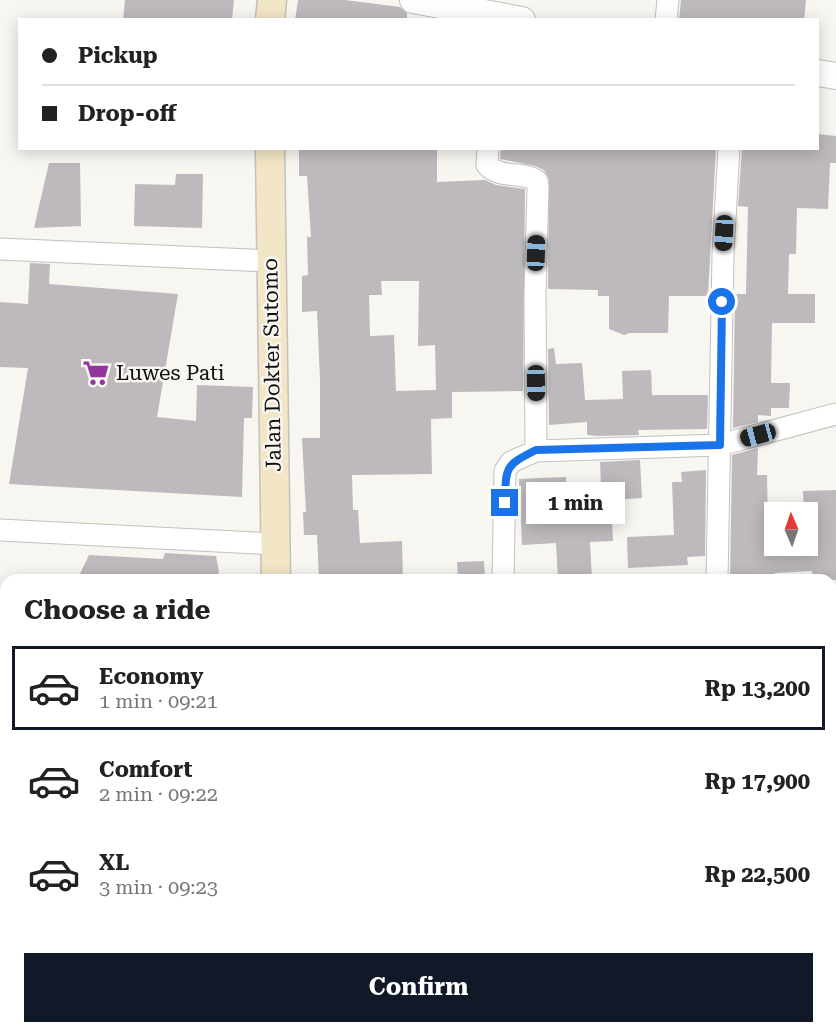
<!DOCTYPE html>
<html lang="en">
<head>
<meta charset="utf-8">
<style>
  :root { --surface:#fff; --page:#f2f2f2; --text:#222; --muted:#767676; --line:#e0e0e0; --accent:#111827 }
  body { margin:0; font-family:"Roboto Serif",serif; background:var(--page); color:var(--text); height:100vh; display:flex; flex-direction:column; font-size:22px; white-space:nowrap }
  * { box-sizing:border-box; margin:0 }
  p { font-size:20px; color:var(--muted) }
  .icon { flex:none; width:33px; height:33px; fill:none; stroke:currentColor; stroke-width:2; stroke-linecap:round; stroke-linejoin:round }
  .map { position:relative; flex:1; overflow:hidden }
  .sheet { position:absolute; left:0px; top:574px; width:837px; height:460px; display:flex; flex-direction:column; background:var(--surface); border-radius:18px 18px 0 0; box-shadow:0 3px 15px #0003 }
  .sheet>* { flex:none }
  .banner { position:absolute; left:18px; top:18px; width:801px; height:132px; border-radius:0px; box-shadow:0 3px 15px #0003; display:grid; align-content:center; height:132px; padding:0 24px; background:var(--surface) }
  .needle { width:39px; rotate:358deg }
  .controls { position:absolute; left:764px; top:502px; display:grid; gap:12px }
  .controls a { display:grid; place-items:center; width:54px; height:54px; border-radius:0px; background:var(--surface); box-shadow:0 3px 15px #0003; font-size:30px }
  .end { position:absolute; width:27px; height:27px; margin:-14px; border:8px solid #1a73e8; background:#fff; box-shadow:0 0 0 3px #fff }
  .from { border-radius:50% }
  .bubble { position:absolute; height:42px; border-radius:0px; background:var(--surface); box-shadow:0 3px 15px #0003; font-size:20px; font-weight:700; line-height:42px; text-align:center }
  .car { position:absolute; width:18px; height:36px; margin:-18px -9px; border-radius:8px; box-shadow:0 0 4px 2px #0007; background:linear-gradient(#222 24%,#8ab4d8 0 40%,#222 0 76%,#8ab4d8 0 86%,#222 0) }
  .banner b { display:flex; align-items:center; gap:21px; height:57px; font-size:22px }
  .banner b+b { border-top:2px solid var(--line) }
  .banner i { width:15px; height:15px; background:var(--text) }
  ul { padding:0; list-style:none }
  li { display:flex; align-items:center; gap:18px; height:84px; margin:0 12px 9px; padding:0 12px; border:3px solid transparent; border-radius:0px }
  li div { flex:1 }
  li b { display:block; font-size:22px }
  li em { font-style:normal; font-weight:700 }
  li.selected { border-color:var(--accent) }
  li>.icon { width:54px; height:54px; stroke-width:1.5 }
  h2 { padding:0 24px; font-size:27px; line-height:72px }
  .action { display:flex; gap:12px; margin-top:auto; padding:12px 24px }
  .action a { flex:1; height:69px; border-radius:0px; background:var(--accent); color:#fff; font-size:24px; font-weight:700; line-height:69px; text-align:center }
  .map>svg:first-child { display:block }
  .building { fill:#bdb9bd; fill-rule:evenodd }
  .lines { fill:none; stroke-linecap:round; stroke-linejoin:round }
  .minor-casing { stroke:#c3c1bc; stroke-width:23 }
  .tertiary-casing { stroke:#c3c1bc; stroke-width:28 }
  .secondary-casing { stroke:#c3c1bc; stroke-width:31 }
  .minor { stroke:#fff; stroke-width:21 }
  .tertiary { stroke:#fff; stroke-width:26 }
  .secondary { stroke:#f2e6c6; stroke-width:28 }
  .route { stroke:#1a73e8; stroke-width:8 }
  .labels { text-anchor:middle; stroke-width:5; stroke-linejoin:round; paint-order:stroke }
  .street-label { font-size:21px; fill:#0f0e0d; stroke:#f8f6f1 }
  .poi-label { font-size:21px; fill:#0f0e0d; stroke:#f8f6f1; text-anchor:start }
</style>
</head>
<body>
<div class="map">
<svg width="836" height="1034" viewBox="0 0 836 1034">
  <rect width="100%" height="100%" fill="#f8f6f1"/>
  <!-- building -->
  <path class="building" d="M 125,0 L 234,0 L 232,20 L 123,20 Z
    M 298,0 L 345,0 L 400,7 L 407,13 L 407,20 L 295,20 Z
    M 681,0 L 806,0 L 804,20 L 679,20 Z
    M 818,134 L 836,136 L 836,163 L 830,163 L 828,209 L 797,208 L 796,254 L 789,254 L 788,294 L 815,294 L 815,323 L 772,323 L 771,383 L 790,383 L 789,408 L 771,408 L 771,416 L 758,415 L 758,422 L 733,428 L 735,294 L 746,294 L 748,207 L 738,206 L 742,148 L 818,148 Z
    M 299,148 L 437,149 L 437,182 L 485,180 L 496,185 L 525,189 L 523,391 L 452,392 L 452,418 L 431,419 L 432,474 L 352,475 L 353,510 L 358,510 L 360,543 L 402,541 L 403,580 L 319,580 L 317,535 L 304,535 L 303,512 L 306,512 L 302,438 L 320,438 L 320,380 L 317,311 L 302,312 L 302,276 L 308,275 L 307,237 L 311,237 L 307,176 L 299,176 ZM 381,281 L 419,281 L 418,346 L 435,345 L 436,390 L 396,391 L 394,335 L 370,336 L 369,295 L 382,295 Z
    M 501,148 L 716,148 L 708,296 L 669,296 L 668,333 L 630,333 L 624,335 L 609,329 L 609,296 L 598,296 L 598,290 L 548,289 L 549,179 L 544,170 L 535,166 L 500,159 Z
    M 49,163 L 80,163 L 81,226 L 34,228 Z
    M 176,174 L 203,174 L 202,228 L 134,226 L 135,184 L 175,185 Z
    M 30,263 L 50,264 L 49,284 L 178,294 L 157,417 L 196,421 L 197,385 L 253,387 L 252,418 L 244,418 L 242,497 L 9,484 L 28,368 L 0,367 L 0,302 L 28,304 Z
    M 554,348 L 556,364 L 582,363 L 585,400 L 623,399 L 622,371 L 651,370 L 652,395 L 708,395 L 707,429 L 638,430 L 639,435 L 599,436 L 587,435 L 587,422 L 549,425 L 548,349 Z
    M 758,448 L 757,475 L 767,475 L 768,523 L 770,531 L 774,531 L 774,546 L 807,546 L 807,513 L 804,513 L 803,491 L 836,490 L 836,580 L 813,580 L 812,571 L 775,573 L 775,580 L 730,580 L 732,455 Z
    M 640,460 L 642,498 L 611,500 L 613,541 L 590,542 L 592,580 L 558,580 L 556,543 L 522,545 L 519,479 L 566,477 L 566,489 L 601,487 L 600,462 Z
    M 706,470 L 705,556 L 687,557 L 688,565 L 628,568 L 627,537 L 674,535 L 672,482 L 682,482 L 681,472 Z
    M 165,553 L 216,556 L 219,572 L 216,580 L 77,580 L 89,555 L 163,559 Z
    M 484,561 L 485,580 L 458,580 L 457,562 Z"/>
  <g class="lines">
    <!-- minor casing -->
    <g class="minor-casing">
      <path id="minor" d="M 666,20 L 668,0
        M 488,148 L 487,165 C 502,180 522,170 537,181 L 538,188 L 535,293 L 536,451
        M 0,249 L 270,261
        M 0,530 L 274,544
        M 503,580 L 505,471 L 511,462 L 536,451 L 720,445 L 836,414
        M 717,580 L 723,254 L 729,148
        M 831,607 L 836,607
        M 831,650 L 836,769
        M 58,1029 L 58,1034
        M 546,1034 L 546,1029"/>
    </g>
    <!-- tertiary casing -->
    <g class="tertiary-casing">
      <path id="tertiary" d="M 413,0 L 522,20
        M 818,73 L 836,76"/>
    </g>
    <!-- secondary casing -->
    <g class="secondary-casing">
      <path id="secondary" d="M 270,20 L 272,0
        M 270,148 L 276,580
        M 0,856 L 6,857
        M 831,909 L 836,909
        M 278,1029 L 278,1034"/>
    </g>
    <!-- minor -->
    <use href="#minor" class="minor"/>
    <!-- tertiary -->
    <use href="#tertiary" class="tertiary"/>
    <!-- secondary -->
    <use href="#secondary" class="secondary"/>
  </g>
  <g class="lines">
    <!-- route -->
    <path class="route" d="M 505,503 C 506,467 504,466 536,450 L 720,445 L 722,302"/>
  </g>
  <!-- icons -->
  <defs>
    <g id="supermarket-bare" transform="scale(2.07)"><path d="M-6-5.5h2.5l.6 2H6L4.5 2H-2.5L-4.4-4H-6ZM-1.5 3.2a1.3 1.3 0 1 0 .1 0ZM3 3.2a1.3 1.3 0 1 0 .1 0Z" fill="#94349d" stroke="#f8f6f1" stroke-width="2.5" paint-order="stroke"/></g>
  </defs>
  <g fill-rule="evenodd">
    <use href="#supermarket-bare" x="96" y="373"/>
  </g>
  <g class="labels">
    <!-- street labels -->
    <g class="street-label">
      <text transform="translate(272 365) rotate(-91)" y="7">Jalan Dokter Sutomo</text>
    </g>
    <!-- poi labels -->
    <g class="poi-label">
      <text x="116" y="380">Luwes Pati</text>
    </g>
  </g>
</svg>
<div class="controls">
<a><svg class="needle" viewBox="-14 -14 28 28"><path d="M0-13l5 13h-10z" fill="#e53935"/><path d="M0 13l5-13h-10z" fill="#767676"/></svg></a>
</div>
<i class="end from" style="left:722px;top:302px"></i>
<i class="end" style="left:505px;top:503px"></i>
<div class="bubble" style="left:526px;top:482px;width:99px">1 min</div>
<i class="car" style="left:724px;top:233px;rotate:183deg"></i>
<i class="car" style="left:536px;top:253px;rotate:2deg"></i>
<i class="car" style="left:536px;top:383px;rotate:179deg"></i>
<i class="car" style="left:758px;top:435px;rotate:255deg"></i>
<div class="banner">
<b><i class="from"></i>Pickup</b>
<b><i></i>Drop-off</b>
</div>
<section class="sheet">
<h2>Choose a ride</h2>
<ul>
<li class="selected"><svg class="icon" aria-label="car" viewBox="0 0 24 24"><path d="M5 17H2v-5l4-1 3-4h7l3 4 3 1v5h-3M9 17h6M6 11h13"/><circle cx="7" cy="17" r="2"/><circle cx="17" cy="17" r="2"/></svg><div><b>Economy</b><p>1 min · 09:21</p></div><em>Rp 13,200</em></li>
<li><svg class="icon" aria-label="car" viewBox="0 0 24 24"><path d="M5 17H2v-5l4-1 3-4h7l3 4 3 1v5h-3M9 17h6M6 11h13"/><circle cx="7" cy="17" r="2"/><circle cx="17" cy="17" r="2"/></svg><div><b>Comfort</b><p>2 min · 09:22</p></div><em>Rp 17,900</em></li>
<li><svg class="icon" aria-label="car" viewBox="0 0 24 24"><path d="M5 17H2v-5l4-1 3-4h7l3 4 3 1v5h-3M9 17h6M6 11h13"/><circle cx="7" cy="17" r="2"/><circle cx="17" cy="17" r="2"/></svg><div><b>XL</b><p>3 min · 09:23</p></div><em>Rp 22,500</em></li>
</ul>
<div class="action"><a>Confirm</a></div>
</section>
</div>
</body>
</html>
